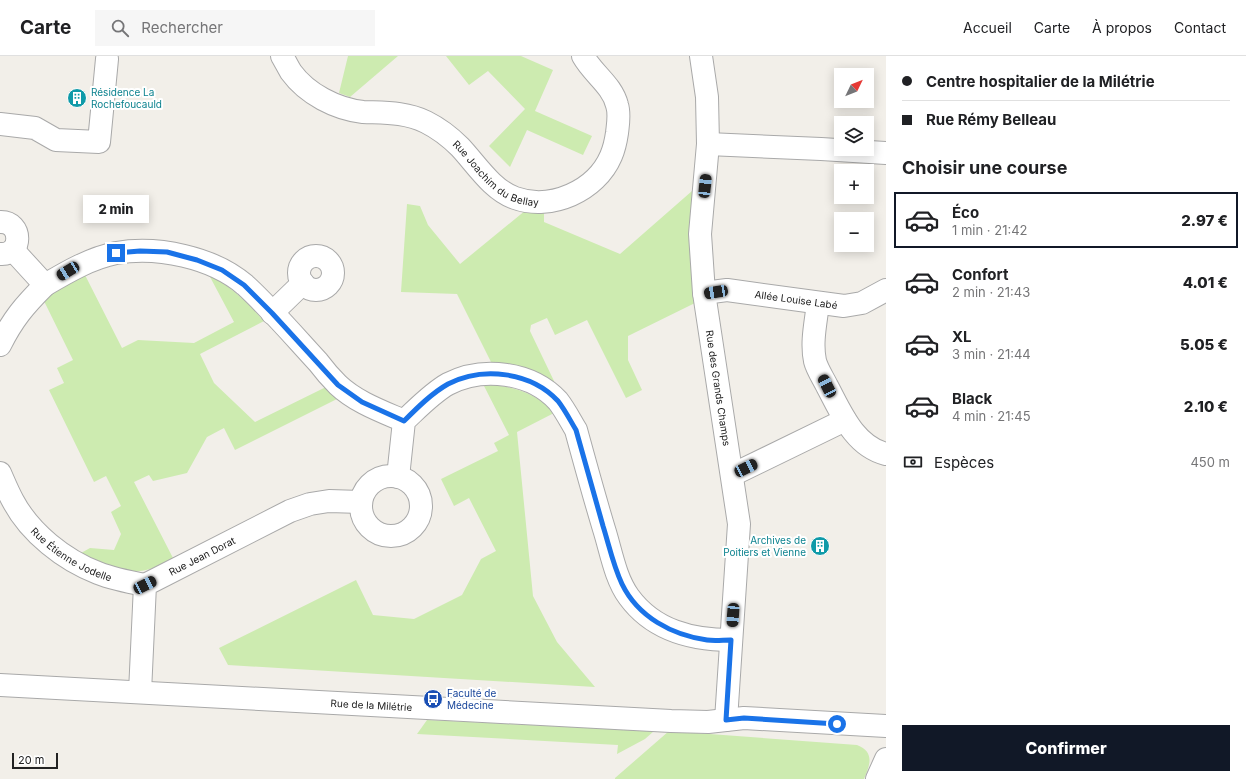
<!DOCTYPE html>
<html lang="fr">
<head>
<meta charset="utf-8">
<style>
  :root { --surface:#fff; --page:#f6f6f6; --text:#202124; --muted:#757577; --line:#e0e0e0; --accent:#111827 }
  body { margin:0; font-family:Inter,sans-serif; background:var(--page); color:var(--text); height:100vh; display:flex; flex-direction:column; font-size:15px; white-space:nowrap }
  * { box-sizing:border-box; margin:0 }
  p { font-size:13px; color:var(--muted) }
  .icon { flex:none; width:22px; height:22px; fill:none; stroke:currentColor; stroke-width:2; stroke-linecap:round; stroke-linejoin:round }
  .map { position:relative; flex:1; overflow:hidden }
  .drawer { display:flex; flex-direction:column; background:var(--surface); width:360px }
  .drawer>* { flex:none }
  .top-card { display:grid; align-content:center; height:88px; padding:0 16px; background:var(--surface) }
  .needle { width:26px; rotate:47deg }
  .tools { position:absolute; left:834px; top:12px; display:grid; gap:8px }
  .tools a { display:grid; place-items:center; width:40px; height:40px; border-radius:0px; background:var(--surface); box-shadow:0 2px 10px #0003; font-size:20px }
  .scale { position:absolute; left:12px; bottom:10px; width:46px; box-sizing:border-box; padding-left:4px; border:2px solid #222; border-top:0; font-size:11px; line-height:14px; white-space:nowrap; color:#222; -webkit-text-stroke:3px #fff; paint-order:stroke }
  .end { position:absolute; width:18px; height:18px; margin:-9px; border:5px solid #1a73e8; background:#fff; box-shadow:0 0 0 2px #fff }
  .from { border-radius:50% }
  .bubble { position:absolute; height:28px; border-radius:0px; background:var(--surface); box-shadow:0 2px 10px #0003; font-size:13px; font-weight:800; line-height:28px; text-align:center }
  .car { position:absolute; width:12px; height:24px; margin:-12px -6px; border-radius:5px; box-shadow:0 0 3px 1px #0007; background:linear-gradient(#222 24%,#8ab4d8 0 40%,#222 0 76%,#8ab4d8 0 86%,#222 0) }
  .top-card b { display:flex; align-items:center; gap:14px; height:38px; font-size:15px }
  .top-card b+b { border-top:1px solid var(--line) }
  .top-card i { width:10px; height:10px; background:var(--text) }
  ul { padding:0; list-style:none }
  li { display:flex; align-items:center; gap:12px; height:56px; margin:0 8px 6px; padding:0 8px; border:2px solid transparent; border-radius:0px }
  li div { flex:1 }
  li b { display:block; font-size:15px }
  li em { font-style:normal; font-weight:800 }
  li.on { border-color:var(--accent) }
  li>.icon { width:36px; height:36px; stroke-width:1.5 }
  h2 { padding:0 16px; font-size:18px; line-height:48px }
  .pay { display:flex; align-items:center; gap:10px; height:44px; padding:0 16px; font-size:15px }
  .pay p { margin-inline-start:auto }
  .button { display:flex; gap:8px; margin-top:auto; padding:8px 16px }
  .button a { flex:1; height:46px; border-radius:0px; background:var(--accent); color:#fff; font-size:16px; font-weight:800; line-height:46px; text-align:center }
  header { display:flex; align-items:center; gap:24px; box-sizing:border-box; height:56px; padding:0 20px; background:var(--surface); border-bottom:1px solid var(--line) }
  header strong { font-size:19px }
  nav { display:flex; gap:22px; margin-inline-start:auto; font-size:14px }
  .search { width:280px; height:36px; background:var(--page); display:flex; align-items:center; gap:10px; box-sizing:border-box; padding:0 14px; border-radius:0px; color:var(--muted); font-size:15px }
  main { display:flex; flex:1; min-height:0 }
  .map>svg:first-child { display:block }
  .grass { fill:#cdebb0 }
  .lines { fill:none; stroke-linecap:round; stroke-linejoin:round }
  .minor-casing { stroke:#a9a9a9; stroke-width:24 }
  .minor { stroke:#fff; stroke-width:22 }
  .route { stroke:#1a73e8; stroke-width:5 }
  .labels { text-anchor:middle; stroke-width:4; stroke-linejoin:round; paint-order:stroke }
  .culture-label { font-size:10px; fill:#0d838f; stroke:#fff; text-anchor:start }
  .street-label { font-size:10px; fill:#222; stroke:#fff }
  .transit-label { font-size:10px; fill:#164399; stroke:#fff; text-anchor:start }
</style>
</head>
<body>
<header>
<strong>Carte</strong>
<div class="search"><svg class="icon" aria-label="search" viewBox="0 0 24 24"><circle cx="10" cy="10" r="6"/><path d="M15 15l6 6"/></svg>Rechercher</div>
<nav><a>Accueil</a><a>Carte</a><a>À propos</a><a>Contact</a></nav>
</header>
<main>
<div class="map">
<svg width="886" height="723" viewBox="0 0 886 723">
  <rect width="100%" height="100%" fill="#f2efe9"/>
  <!-- grass -->
  <path class="grass" d="M 348,0 L 398,0 L 350,41 L 339,37 Z
    M 446,0 L 521,0 L 553,14 L 535,55 L 592,80 L 583,99 L 527,74 L 510,111 L 489,90 L 525,53 L 488,15 L 469,29 Z
    M 692,135 L 690,189 L 695,247 L 628,280 L 628,304 L 642,334 L 626,342 L 587,264 L 555,279 L 547,262 L 531,269 L 530,275 L 554,325 L 550,327 L 492,308 L 457,238 L 401,236 L 407,148 L 420,150 L 428,169 L 460,208 L 526,154 L 544,155 L 544,166 L 620,198 Z
    M 85,219 L 122,292 L 138,284 L 194,287 L 234,266 L 209,219 C 233,232 246,245 264,265 L 200,298 L 214,327 L 255,366 L 326,331 L 339,342 L 235,394 L 224,372 L 207,381 L 187,417 L 153,425 L 149,419 L 134,426 L 173,502 C 166,505 158,510 150,513 C 124,521 103,507 81,497 L 90,492 L 114,494 L 121,478 L 111,456 L 121,450 L 106,420 L 94,426 L 49,334 L 64,327 L 57,312 L 73,304 L 43,243 L 60,232 Z
    M 483,328 C 516,331 530,335 556,356 L 517,376 L 533,540 L 557,586 L 595,631 L 228,609 L 219,592 L 356,524 L 373,559 L 414,563 L 462,539 L 481,503 L 496,495 L 469,442 L 454,450 L 441,423 L 498,395 L 494,387 L 509,379 Z
    M 427,664 L 654,675 L 645,683 L 617,698 L 618,689 L 417,678 Z
    M 669,675 L 857,689 C 875,696 870,709 864,723 L 615,723 L 615,722 Z"/>
  <g class="lines">
    <!-- minor casing -->
    <g class="minor-casing">
      <g id="minor">
        <path id="s1" d="M 282,0 C 285,5 288,11 291,16 C 307,38 336,53 363,56 C 385,57 405,56 426,66 C 438,72 450,81 460,91 C 476,108 492,134 515,142 C 551,155 596,135 611,100 C 614,93 616,84 617,77 C 618,68 620,58 617,49 C 612,29 593,18 583,0"/>
        <path id="s2" d="M 701,0 L 707,41 L 708,88 L 700,178 L 704,237 L 739,468 L 726,664"/>
        <path d="M 0,68 L 35,72 L 56,84 L 99,86 L 107,3"/>
        <path d="M 708,88 L 821,93 L 886,97"/>
        <path d="M 0,166 C 23,165 23,200 0,198"/>
        <path d="M 13,194 L 45,229 C 67,216 91,202 116,197 C 158,190 212,201 245,229 C 271,253 294,280 318,306 C 324,314 331,322 338,329 C 356,346 381,355 404,365"/>
        <circle cx="316" cy="217" r="17"/>
        <path id="s3" d="M 704,237 L 727,234 L 844,250 L 862,247 L 886,234"/>
        <path d="M 818,247 C 816,266 811,286 815,305 C 817,313 823,322 827,330 C 841,356 854,390 886,398"/>
        <path d="M 272,257 L 303,227"/>
        <path d="M 0,289 C 13,263 24,250 45,229"/>
        <path id="s4" d="M 0,417 C 4,426 8,436 13,445 C 30,477 64,504 98,517 C 113,523 129,526 145,529"/>
        <path d="M 732,419 L 845,364"/>
        <circle cx="391" cy="450" r="30"/>
        <path d="M 398,421 L 404,365 C 418,352 432,337 448,328 C 483,310 531,316 558,345 C 565,354 570,364 576,374 C 585,407 594,440 604,473 C 611,495 615,522 629,541 C 654,575 692,584 731,584"/>
        <path id="s5" d="M 0,629 L 671,665 L 708,666 L 744,662 L 886,670"/>
        <path id="s6" d="M 140,636 L 145,529 L 290,455 L 310,448 L 329,445 L 361,446"/>
        <path d="M 877,723 L 886,703"/>
      </g>
    </g>
    <!-- minor -->
    <use href="#minor" class="minor"/>
  </g>
  <g class="lines">
    <!-- route -->
    <path class="route" d="M 116,197 L 140,195 L 167,196 L 197,204 L 222,214 L 244,229 L 272,257 L 338,329 L 362,346 L 404,365 C 417,352 432,337 448,328 C 483,310 531,316 558,345 C 565,354 570,364 576,374 C 585,406 594,438 603,470 C 609,489 613,509 622,528 C 638,561 672,579 707,584 C 715,585 723,584 731,584 L 726,664 L 744,662 L 837,668"/>
  </g>
  <!-- icons -->
  <defs>
    <g id="building-disc" transform="scale(1)"><circle r="9.5" fill="#0f9aa8" stroke="#fff"/><path d="M-4-6H4V6H1V3H-1V6H-4ZM-2.5-4.3h1.7v1.8h-1.7ZM.8-4.3h1.7v1.8H.8ZM-2.5-1h1.7V.8h-1.7ZM.8-1h1.7V.8H.8Z" fill="#fff"/></g>
    <g id="bus-disc" transform="scale(1)"><circle r="9.5" fill="#1a4fb4" stroke="#fff"/><path d="M-5-6H5V4H4V6H2V4H-2V6H-4V4H-5ZM-3.5-4V0h7V-4ZM-3.5 1.2v1.5H-2V1.2ZM2 1.2v1.5H3.5V1.2Z" fill="#fff"/></g>
  </defs>
  <g fill-rule="evenodd">
    <use href="#building-disc" x="77" y="42"/>
    <use href="#building-disc" x="820" y="490"/>
    <use href="#bus-disc" x="433" y="643"/>
  </g>
  <g class="labels">
    <!-- culture labels -->
    <g class="culture-label">
      <text x="91" y="40">Résidence La<tspan x="91" dy="12">Rochefoucauld</tspan></text>
      <text x="806" y="488" text-anchor="end">Archives de<tspan x="806" dy="12">Poitiers et Vienne</tspan></text>
    </g>
    <!-- street labels -->
    <g class="street-label">
      <text dy="4" stroke="none"><textPath href="#s1" startOffset="256">Rue Joachim du Bellay</textPath></text>
      <text dy="4" stroke="none"><textPath href="#s3" startOffset="93">Allée Louise Labé</textPath></text>
      <text dy="4" stroke="none"><textPath href="#s2" startOffset="334">Rue des Grands Champs</textPath></text>
      <text dy="4" stroke="none"><textPath href="#s4" startOffset="112">Rue Étienne Jodelle</textPath></text>
      <text dy="4" stroke="none"><textPath href="#s6" startOffset="171">Rue Jean Dorat</textPath></text>
      <text dy="4" stroke="none"><textPath href="#s5" startOffset="372">Rue de la Milétrie</textPath></text>
    </g>
    <!-- transit labels -->
    <g class="transit-label">
      <text x="447" y="641">Faculté de<tspan x="447" dy="12">Médecine</tspan></text>
    </g>
  </g>
</svg>
<div class="tools">
<a><svg class="needle" viewBox="-14 -14 28 28"><path d="M0-13l5 13h-10z" fill="#e53935"/><path d="M0 13l5-13h-10z" fill="#757577"/></svg></a>
<a><svg class="icon" aria-label="layers" viewBox="0 0 24 24"><path d="M12 4l9 5-9 5-9-5zM3 14l9 5 9-5"/></svg></a>
<a>+</a>
<a>−</a>
</div>
<div class="scale">20 m</div>
<i class="end from" style="left:837px;top:668px"></i>
<i class="end" style="left:116px;top:197px"></i>
<div class="bubble" style="left:83px;top:139px;width:66px">2 min</div>
<i class="car" style="left:705px;top:130px;rotate:6deg"></i>
<i class="car" style="left:68px;top:215px;rotate:239deg"></i>
<i class="car" style="left:716px;top:236px;rotate:261deg"></i>
<i class="car" style="left:827px;top:330px;rotate:333deg"></i>
<i class="car" style="left:746px;top:412px;rotate:64deg"></i>
<i class="car" style="left:145px;top:529px;rotate:64deg"></i>
<i class="car" style="left:733px;top:559px;rotate:184deg"></i>
</div>
<section class="drawer">
<div class="top-card">
<b><i class="from"></i>Centre hospitalier de la Milétrie</b>
<b><i></i>Rue Rémy Belleau</b>
</div>
<h2>Choisir une course</h2>
<ul>
<li class="on"><svg class="icon" aria-label="car" viewBox="0 0 24 24"><path d="M5 17H2v-5l4-1 3-4h7l3 4 3 1v5h-3M9 17h6M6 11h13"/><circle cx="7" cy="17" r="2"/><circle cx="17" cy="17" r="2"/></svg><div><b>Éco</b><p>1 min · 21:42</p></div><em>2.97 €</em></li>
<li><svg class="icon" aria-label="car" viewBox="0 0 24 24"><path d="M5 17H2v-5l4-1 3-4h7l3 4 3 1v5h-3M9 17h6M6 11h13"/><circle cx="7" cy="17" r="2"/><circle cx="17" cy="17" r="2"/></svg><div><b>Confort</b><p>2 min · 21:43</p></div><em>4.01 €</em></li>
<li><svg class="icon" aria-label="car" viewBox="0 0 24 24"><path d="M5 17H2v-5l4-1 3-4h7l3 4 3 1v5h-3M9 17h6M6 11h13"/><circle cx="7" cy="17" r="2"/><circle cx="17" cy="17" r="2"/></svg><div><b>XL</b><p>3 min · 21:44</p></div><em>5.05 €</em></li>
<li><svg class="icon" aria-label="car" viewBox="0 0 24 24"><path d="M5 17H2v-5l4-1 3-4h7l3 4 3 1v5h-3M9 17h6M6 11h13"/><circle cx="7" cy="17" r="2"/><circle cx="17" cy="17" r="2"/></svg><div><b>Black</b><p>4 min · 21:45</p></div><em>2.10 €</em></li>
</ul>
<div class="pay"><svg class="icon" aria-label="cash" viewBox="0 0 24 24"><path d="M3 7h18v10H3z"/><circle cx="12" cy="12" r="2"/></svg>Espèces<p>450 m</p></div>
<div class="button"><a>Confirmer</a></div>
</section>
</main>
</body>
</html>
